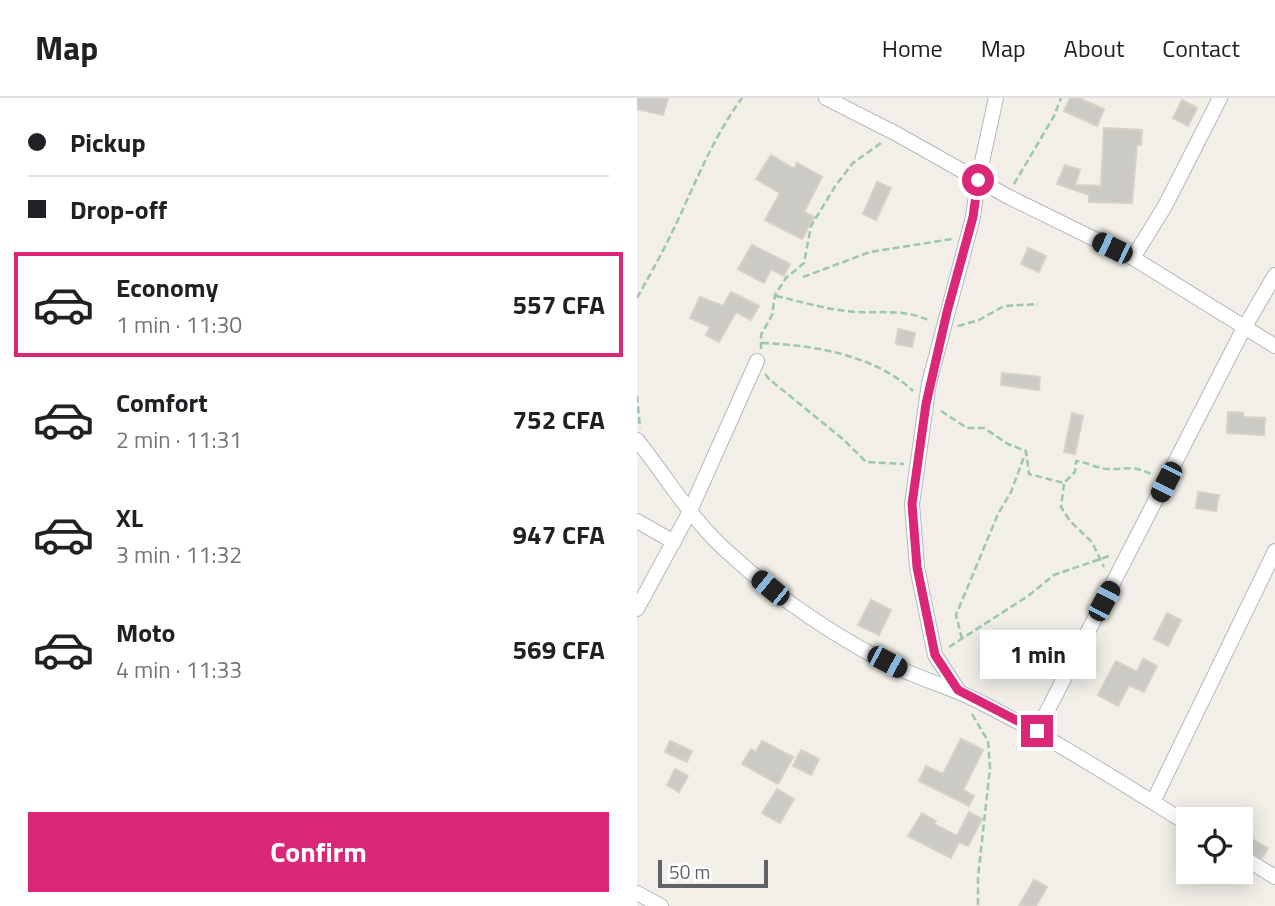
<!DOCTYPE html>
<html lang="en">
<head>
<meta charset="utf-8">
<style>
  :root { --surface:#fff; --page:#f2f2f2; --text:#202124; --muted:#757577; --line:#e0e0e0; --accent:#db2777 }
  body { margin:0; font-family:"Titillium Web",sans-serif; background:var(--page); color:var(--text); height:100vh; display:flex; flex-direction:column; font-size:26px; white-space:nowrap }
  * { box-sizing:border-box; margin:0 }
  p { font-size:23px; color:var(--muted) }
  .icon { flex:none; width:38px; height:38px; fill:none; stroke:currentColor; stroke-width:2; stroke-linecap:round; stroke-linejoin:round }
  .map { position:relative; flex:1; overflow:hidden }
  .panel { display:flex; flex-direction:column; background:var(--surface); width:637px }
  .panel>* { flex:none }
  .hud { display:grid; align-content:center; height:154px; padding:0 28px; background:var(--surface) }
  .controls { position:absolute; left:539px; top:709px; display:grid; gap:14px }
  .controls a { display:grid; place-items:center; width:77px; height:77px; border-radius:0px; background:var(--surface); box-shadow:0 4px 18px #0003; font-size:35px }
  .scale { position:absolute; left:21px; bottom:18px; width:110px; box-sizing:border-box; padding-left:7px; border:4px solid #5f6368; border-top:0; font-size:19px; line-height:24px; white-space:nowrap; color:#5f6368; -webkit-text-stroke:5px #fff; paint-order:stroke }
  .end { position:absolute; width:32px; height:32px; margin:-16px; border:9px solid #db2777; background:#fff; box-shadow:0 0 0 4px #fff }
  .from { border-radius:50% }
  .bubble { position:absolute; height:49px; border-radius:0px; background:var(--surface); box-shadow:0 4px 18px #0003; font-size:23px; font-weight:700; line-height:49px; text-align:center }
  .car { position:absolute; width:21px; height:42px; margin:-21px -10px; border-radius:9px; box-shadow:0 0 5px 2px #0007; background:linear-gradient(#222 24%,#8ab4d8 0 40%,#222 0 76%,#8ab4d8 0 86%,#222 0) }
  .hud b { display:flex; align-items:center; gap:24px; height:66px; font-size:26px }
  .hud b+b { border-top:2px solid var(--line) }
  .hud i { width:18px; height:18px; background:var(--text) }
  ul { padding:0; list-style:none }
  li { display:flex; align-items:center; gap:21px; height:105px; margin:0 14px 10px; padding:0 14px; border:4px solid transparent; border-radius:0px }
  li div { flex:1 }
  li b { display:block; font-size:26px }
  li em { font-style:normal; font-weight:700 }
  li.on { border-color:var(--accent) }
  li>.icon { width:63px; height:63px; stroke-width:1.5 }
  .button { display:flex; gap:14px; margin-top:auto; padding:14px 28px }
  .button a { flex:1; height:80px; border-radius:0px; background:var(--accent); color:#fff; font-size:28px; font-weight:700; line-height:80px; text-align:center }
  header { display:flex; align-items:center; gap:42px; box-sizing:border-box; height:98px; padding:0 35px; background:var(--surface); border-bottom:2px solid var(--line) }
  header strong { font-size:33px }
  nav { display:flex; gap:38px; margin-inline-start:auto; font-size:24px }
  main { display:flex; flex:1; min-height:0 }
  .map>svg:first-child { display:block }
  .building { fill:#cccac5; stroke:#d6d1c6; stroke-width:2 }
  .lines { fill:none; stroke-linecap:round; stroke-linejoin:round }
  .minor-casing { stroke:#b5b8bc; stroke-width:16 }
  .path { stroke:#9cc7a9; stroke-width:2.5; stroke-dasharray:7 3.5; stroke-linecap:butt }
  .minor { stroke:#fff; stroke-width:14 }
  .route { stroke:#db2777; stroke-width:9 }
</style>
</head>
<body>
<header>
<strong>Map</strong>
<nav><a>Home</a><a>Map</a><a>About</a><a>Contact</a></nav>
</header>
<main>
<section class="panel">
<div class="hud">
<b><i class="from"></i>Pickup</b>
<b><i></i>Drop-off</b>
</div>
<ul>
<li class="on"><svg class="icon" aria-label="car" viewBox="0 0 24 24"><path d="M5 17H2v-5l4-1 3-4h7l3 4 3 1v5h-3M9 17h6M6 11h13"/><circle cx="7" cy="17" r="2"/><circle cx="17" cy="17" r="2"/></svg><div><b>Economy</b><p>1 min · 11:30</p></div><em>557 CFA</em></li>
<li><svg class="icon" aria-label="car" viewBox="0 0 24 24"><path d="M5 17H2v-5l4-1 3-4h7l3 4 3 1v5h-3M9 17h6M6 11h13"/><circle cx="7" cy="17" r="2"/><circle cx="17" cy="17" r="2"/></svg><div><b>Comfort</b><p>2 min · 11:31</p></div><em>752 CFA</em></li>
<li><svg class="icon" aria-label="car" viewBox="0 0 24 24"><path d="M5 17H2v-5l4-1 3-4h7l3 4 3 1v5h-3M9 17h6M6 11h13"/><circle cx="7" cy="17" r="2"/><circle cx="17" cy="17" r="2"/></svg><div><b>XL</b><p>3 min · 11:32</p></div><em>947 CFA</em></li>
<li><svg class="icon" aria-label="car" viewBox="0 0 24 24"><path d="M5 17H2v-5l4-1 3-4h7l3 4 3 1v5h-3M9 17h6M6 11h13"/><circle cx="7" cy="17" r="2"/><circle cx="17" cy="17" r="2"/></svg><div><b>Moto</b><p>4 min · 11:33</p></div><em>569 CFA</em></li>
</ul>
<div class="button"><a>Confirm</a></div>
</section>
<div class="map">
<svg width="638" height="808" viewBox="0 0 638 808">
  <rect width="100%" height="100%" fill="#f1efe8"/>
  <!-- building -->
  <path class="building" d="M 0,0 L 31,0 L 26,17 L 0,11 Z
    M 433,0 L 442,0 L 467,11 L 460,28 L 427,13 Z
    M 545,2 L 560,10 L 551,28 L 536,20 Z
    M 467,30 L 505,32 L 504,47 L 500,47 L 495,105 L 452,104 L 452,97 L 420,86 L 428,67 L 443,72 L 438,87 L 464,88 Z
    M 134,57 L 157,71 L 160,65 L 185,79 L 167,114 L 177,119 L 165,141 L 128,122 L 143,95 L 119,81 Z
    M 240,84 L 254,90 L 239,122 L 226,116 Z
    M 115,147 L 153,166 L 147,178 L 134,171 L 127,185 L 101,171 Z
    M 391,150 L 409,158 L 402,174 L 384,166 Z
    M 94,194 L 122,208 L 114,222 L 99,214 L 82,244 L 69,237 L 73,229 L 53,220 L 63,199 L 86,208 Z
    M 261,231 L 278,235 L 275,249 L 259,246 Z
    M 365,275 L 403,279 L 402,292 L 364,287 Z
    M 591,314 L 606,315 L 606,319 L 628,320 L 627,337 L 590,335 Z
    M 435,315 L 446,318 L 438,356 L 427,354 Z
    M 561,394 L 582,397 L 579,413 L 559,410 Z
    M 234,502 L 254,512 L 242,537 L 221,527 Z
    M 530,515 L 544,522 L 531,548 L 517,541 Z
    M 506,561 L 520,568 L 507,594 L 492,587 L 481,608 L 461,597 L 479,563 L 500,574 Z
    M 324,641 L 346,652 L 326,692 L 337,698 L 332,708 L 282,683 L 289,668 L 306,676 Z
    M 33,643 L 55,653 L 50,664 L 28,654 Z
    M 125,643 L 156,659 L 141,686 L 105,666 L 114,651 L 119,654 Z
    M 164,652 L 182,661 L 174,677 L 156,668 Z
    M 38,671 L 51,678 L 42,694 L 30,687 Z
    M 140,691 L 157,701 L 143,725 L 125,715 Z
    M 332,714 L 345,721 L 331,748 L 322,744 L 314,760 L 271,738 L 285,715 L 299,723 L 297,726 L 320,738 Z
    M 604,735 L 631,750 L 625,760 L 604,748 Z
    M 397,782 L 410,789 L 399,808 L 382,808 Z"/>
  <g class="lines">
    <!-- minor casing -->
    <g class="minor-casing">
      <path id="minor" d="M 189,0 L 258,35 L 370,98 L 496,160 L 638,248
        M 496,160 L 528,108 L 583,0
        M 0,342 C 32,382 54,422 94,457 C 141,500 208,546 266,572 C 292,584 319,591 345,605 C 416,641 483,684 551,726
        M 0,423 L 37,444
        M 0,511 L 52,415 L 120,263
        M 321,592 L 298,557 L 280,469 L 275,406 L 292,285 L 336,119 L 341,82 L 359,0
        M 400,633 L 607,230 L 638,177
        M 516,704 L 638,453
        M 604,758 L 638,779
        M 0,795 L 24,808"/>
    </g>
    <!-- path -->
    <path class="path" d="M 377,86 L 417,18 L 424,0
      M 166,179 L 233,154 L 315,141
      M 139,198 C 165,204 192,212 219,214 C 245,215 269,211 293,223
      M 0,200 C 14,175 28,150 40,124 C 60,81 77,38 105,0
      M 321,228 L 342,222 L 367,208 L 401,206
      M 125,245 C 176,247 238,257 276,293
      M 124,251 L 124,237 L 135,217 L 138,197 L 149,180 L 167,165 L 174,128 L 199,87 L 216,65 L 244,45
      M 128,276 L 132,281 L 207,342 L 229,364 L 267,366
      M 0,298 L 3,330
      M 304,313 L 330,330 L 347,330 L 371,346 L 389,353 L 392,376 L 427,385 L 438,374 L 439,363 C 451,364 460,371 472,371 C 492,372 494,366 516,377
      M 427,386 L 424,409 L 433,423 L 455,444 L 467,469
      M 325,541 L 319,517 L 361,416 L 374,394 L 388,356
      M 312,549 L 391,498 L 417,477 L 472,458
      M 335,616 L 351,643 L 353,670 L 341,779 L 341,808"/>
    <!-- minor -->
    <use href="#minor" class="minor"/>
  </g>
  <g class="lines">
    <!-- route -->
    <path class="route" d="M 341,82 L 336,119 L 310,214 L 289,306 L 275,406 L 280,469 L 298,557 L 321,592 L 400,633"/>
  </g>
</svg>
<div class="controls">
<a><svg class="icon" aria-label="locate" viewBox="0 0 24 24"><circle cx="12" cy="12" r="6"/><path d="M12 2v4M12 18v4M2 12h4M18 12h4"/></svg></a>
</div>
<div class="scale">50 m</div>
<i class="end from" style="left:341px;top:82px"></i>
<i class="end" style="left:400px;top:633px"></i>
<div class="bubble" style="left:343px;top:532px;width:116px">1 min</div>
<i class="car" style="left:475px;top:150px;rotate:296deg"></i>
<i class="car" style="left:529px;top:384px;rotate:207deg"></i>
<i class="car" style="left:133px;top:490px;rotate:309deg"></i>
<i class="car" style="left:467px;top:503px;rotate:28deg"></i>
<i class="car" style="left:250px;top:564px;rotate:118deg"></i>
</div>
</main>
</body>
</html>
